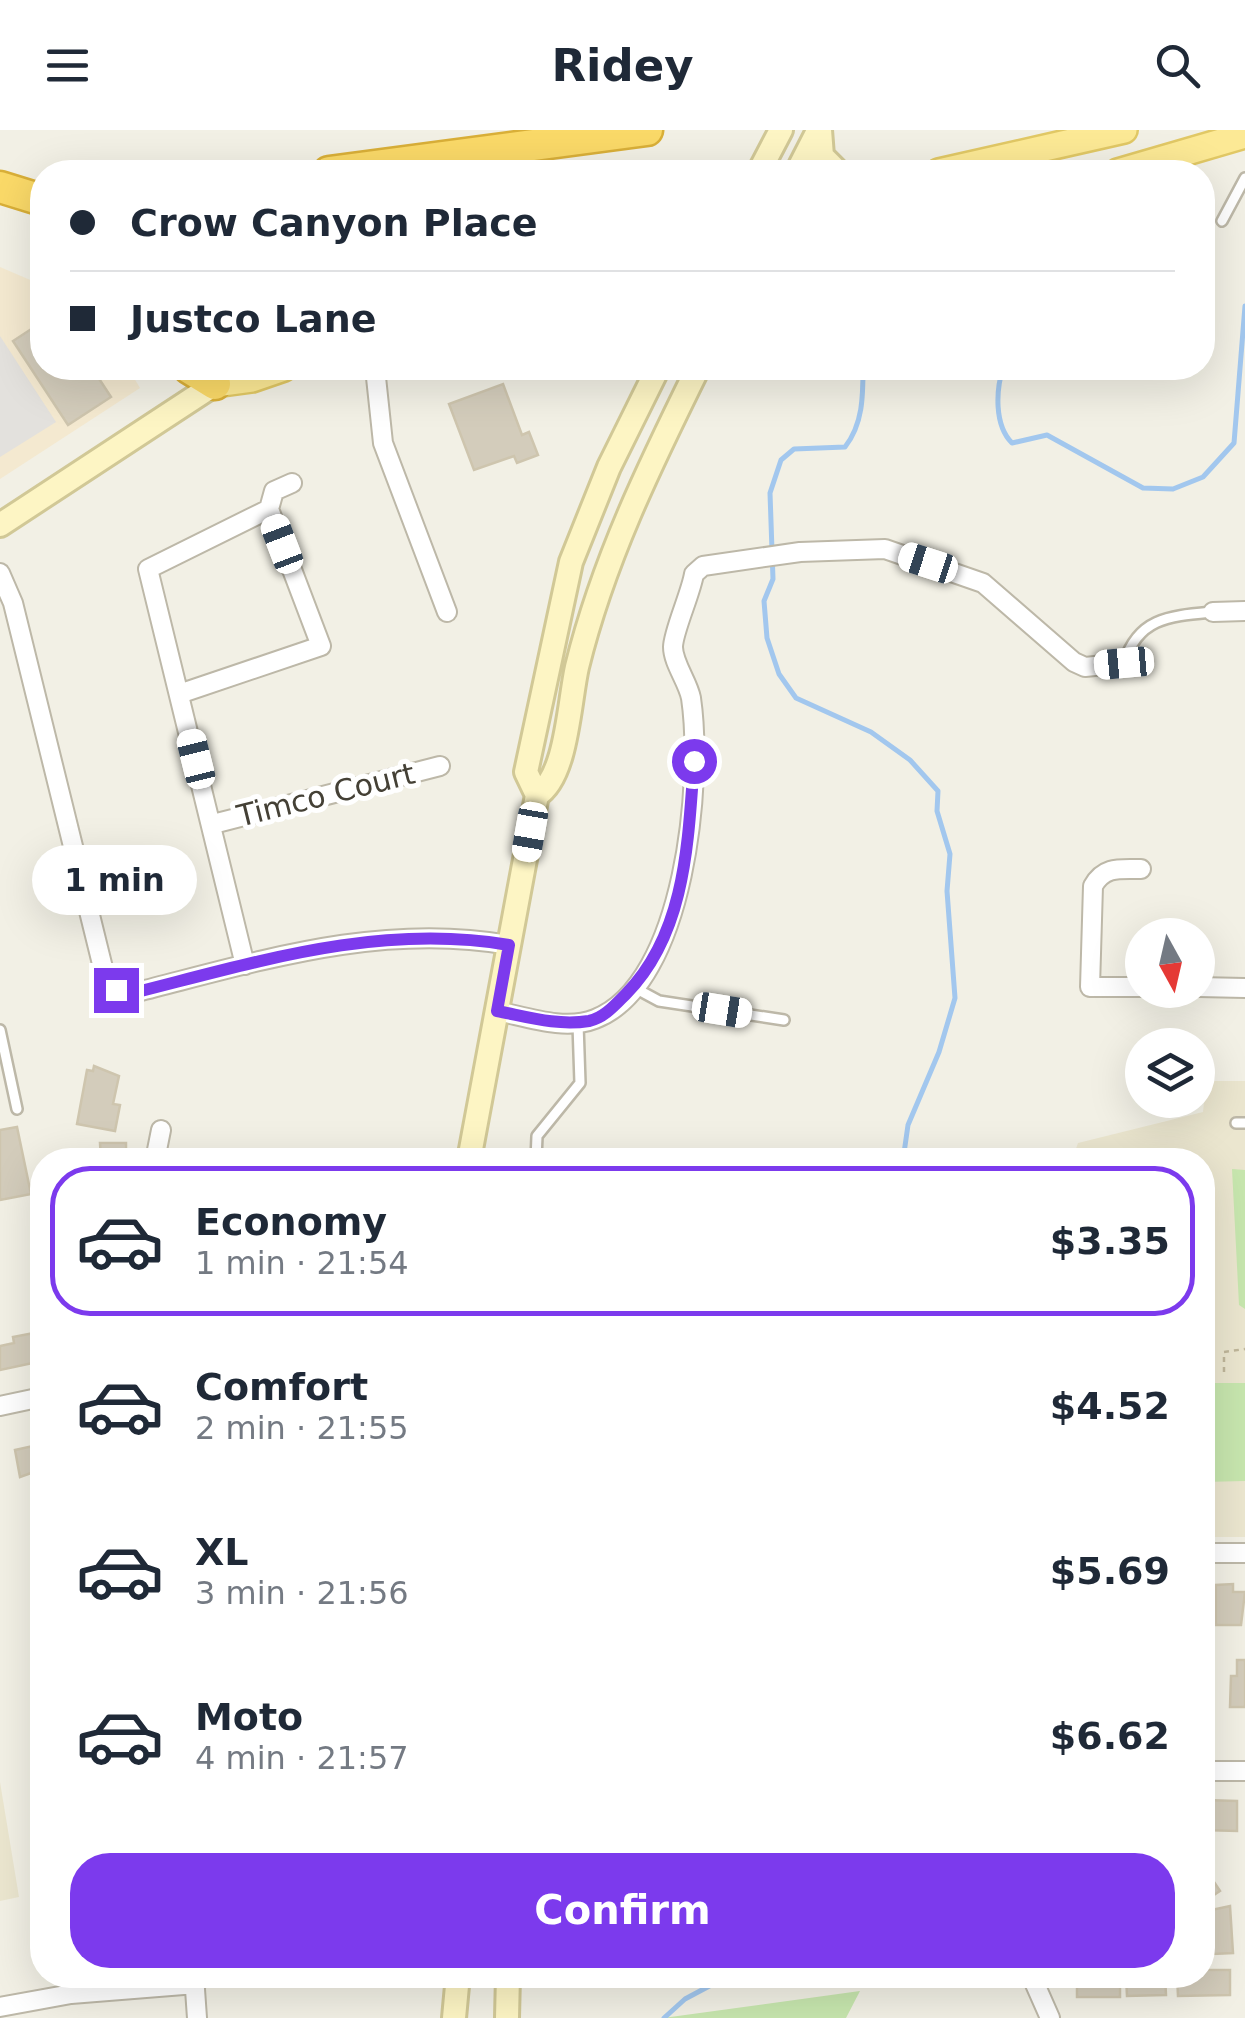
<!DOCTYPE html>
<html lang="en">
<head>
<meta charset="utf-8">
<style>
  :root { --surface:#fff; --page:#f6f6f7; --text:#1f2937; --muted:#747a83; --line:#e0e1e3; --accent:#7c3aed }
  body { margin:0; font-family:"DejaVu Sans",sans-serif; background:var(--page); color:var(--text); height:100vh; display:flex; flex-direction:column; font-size:38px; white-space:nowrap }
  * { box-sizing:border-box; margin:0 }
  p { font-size:32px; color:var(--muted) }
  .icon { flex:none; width:55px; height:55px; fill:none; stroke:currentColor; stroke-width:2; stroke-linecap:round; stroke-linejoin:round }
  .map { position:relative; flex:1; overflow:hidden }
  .sheet { position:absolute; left:30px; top:1018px; width:1185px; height:840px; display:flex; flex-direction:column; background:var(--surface); border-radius:40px; box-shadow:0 10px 40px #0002 }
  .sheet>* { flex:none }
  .guide { position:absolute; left:30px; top:30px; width:1185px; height:220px; border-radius:40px; box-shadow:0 10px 40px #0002; display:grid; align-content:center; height:220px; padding:0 40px; background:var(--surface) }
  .needle { width:65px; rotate:172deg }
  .tools { position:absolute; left:1125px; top:788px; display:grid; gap:20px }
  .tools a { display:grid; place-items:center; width:90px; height:90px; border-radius:50%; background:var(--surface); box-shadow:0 10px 40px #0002; font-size:50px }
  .end { position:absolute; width:45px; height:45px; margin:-22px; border:12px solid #7c3aed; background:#fff; box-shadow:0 0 0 5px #fff }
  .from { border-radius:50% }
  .bubble { position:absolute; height:70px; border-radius:35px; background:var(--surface); box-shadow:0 10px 40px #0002; font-size:32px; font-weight:600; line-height:70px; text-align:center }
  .car { position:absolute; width:30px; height:60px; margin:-30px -15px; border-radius:12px; box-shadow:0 0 8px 2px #0007; background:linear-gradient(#fff 24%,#345 0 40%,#fff 0 76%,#345 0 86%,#fff 0) }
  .guide b { display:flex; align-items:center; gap:35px; height:95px; font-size:38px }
  .guide b+b { border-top:2px solid var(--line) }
  .guide i { width:25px; height:25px; background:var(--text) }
  ul { padding:18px 0 0; list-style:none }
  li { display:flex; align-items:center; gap:30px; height:150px; margin:0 20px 15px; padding:0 20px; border:5px solid transparent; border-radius:40px }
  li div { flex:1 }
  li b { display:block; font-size:38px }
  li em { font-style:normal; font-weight:600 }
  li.active { border-color:var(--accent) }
  li>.icon { width:90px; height:90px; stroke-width:1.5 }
  .button { display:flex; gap:20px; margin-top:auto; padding:20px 40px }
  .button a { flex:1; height:115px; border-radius:40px; background:var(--accent); color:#fff; font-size:40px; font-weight:600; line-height:115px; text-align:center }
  header { display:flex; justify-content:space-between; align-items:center; height:130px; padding:0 40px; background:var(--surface); font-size:45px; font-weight:600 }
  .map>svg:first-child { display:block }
  .commercial { fill:#f4e9d0 }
  .education { fill:#ebe6cf }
  .green { fill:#c7e6ae }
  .parking { fill:#e3e1dd }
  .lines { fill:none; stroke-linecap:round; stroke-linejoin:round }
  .stream { stroke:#a2c7ee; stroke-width:5 }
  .building { fill:#d3ccbb; stroke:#cec5ae; stroke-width:2.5 }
  .service-casing { stroke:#bdb8a8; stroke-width:14 }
  .minor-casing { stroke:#bdb8a8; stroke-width:22 }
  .secondary-casing { stroke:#d1c896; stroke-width:28 }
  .primary-casing { stroke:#e1c865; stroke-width:30 }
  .motorway-casing { stroke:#d9af38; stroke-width:35 }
  .path { stroke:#bfb69a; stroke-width:2.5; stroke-dasharray:5 5; stroke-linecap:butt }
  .service { stroke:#fff; stroke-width:9 }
  .minor { stroke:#fff; stroke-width:18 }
  .secondary { stroke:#fdf5c4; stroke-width:22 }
  .primary { stroke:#fce995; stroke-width:25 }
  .motorway { stroke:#fad968; stroke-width:30 }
  .route { stroke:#7c3aed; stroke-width:12 }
  .labels { text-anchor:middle; stroke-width:10; stroke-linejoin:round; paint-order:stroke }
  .street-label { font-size:30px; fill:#444035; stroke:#fff }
</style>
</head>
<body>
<header><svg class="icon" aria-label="menu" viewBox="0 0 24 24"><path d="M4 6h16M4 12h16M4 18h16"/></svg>Ridey<svg class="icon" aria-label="search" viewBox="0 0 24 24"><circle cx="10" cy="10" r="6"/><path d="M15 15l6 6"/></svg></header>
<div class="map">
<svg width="1245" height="1888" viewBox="0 0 1245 1888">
  <rect width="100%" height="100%" fill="#f2f0e5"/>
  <!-- commercial -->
  <path class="commercial" d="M 0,137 L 42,155 L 42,238 L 128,238 L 140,258 L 0,349 Z"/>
  <!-- education -->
  <path class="education" d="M 1206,951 L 1245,951 L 1245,1407 L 1203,1407 L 1202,1030 L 1072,1030 L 1078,1013 L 1203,982 Z
    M 0,1652 L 19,1767 L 0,1771 Z"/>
  <!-- green -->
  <path class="green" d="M 1232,1039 L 1245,1040 L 1245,1179 L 1239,1175 Z
    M 1203,1253 L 1245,1253 L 1245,1351 L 1203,1352 Z
    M 860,1861 L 846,1888 L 663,1888 Z"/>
  <!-- parking -->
  <path class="parking" d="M 0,206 L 56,292 L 0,327 Z"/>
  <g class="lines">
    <!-- stream -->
    <path class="stream" d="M 863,238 C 863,266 863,294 845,317 L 794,319 L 781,330 L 770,363 L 773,449 L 764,471 L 767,508 L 779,544 L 796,568 L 871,602 L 910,630 L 938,661 L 937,681 L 950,724 L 947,761 L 955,868 L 939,922 L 908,995 L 903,1030
      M 1003,238 C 996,260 994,295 1012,313 L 1047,305 L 1143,358 L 1173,359 L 1203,347 L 1234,313 L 1245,176
      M 664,1888 L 685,1869 L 730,1845"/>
  </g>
  <!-- building -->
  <path class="building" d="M 42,192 L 42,238 L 92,238 L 111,267 L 68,295 L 13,211 Z
    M 503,254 L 522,305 L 529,302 L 538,325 L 517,333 L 514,326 L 474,340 L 449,274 Z
    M 142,739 L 147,760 L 109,768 L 105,747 Z
    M 94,936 L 119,946 L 113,974 L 120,975 L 115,1001 L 77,994 L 87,940 L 93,941 Z
    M 17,997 L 31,1064 L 0,1070 L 0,1000 Z
    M 100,1013 L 126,1013 L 126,1030 L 101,1030 Z
    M 39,1202 L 42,1231 L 0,1240 L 0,1216 L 14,1213 L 13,1207 Z
    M 42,1314 L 42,1339 L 20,1347 L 15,1320 Z
    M 1233,1454 L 1233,1462 L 1245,1462 L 1241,1495 L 1216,1495 L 1216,1455 Z
    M 1237,1530 L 1245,1530 L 1245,1577 L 1230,1577 L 1231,1546 L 1237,1546 Z
    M 1204,1670 L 1237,1671 L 1237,1701 L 1203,1700 Z
    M 1202,1734 L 1220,1761 L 1202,1773 Z
    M 1230,1776 L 1233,1823 L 1213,1824 L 1213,1816 L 1202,1816 L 1202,1782 Z
    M 1202,1840 L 1230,1840 L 1230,1865 L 1178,1866 L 1177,1845 L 1202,1845 Z
    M 1077,1845 L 1120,1845 L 1120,1867 L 1077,1867 Z
    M 1126,1845 L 1165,1845 L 1166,1865 L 1127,1866 Z"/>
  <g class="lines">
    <!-- service casing -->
    <g class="service-casing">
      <path id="service" d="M 1222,91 L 1245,48
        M 1124,533 C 1138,488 1169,486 1212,482
        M 633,857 L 659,871 L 784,890
        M 0,900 L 17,979
        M 1236,993 L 1245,993
        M 536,1030 L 537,1006 L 580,953 L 578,894"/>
    </g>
    <!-- minor casing -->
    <g class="minor-casing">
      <path id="minor" d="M 375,238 L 383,313 L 447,482
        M 0,443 L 13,473 L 105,846 L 116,860 L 137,862 C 260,831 381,792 509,815
        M 1213,482 L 1245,481
        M 179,564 L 321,516 L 269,379
        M 213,694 L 440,636
        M 1141,739 C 1120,739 1104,736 1093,756 L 1090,857 L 1142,857
        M 245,835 L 148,439 L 269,379 L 274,361 L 292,353
        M 1198,857 L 1245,858
        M 497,881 C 527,887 565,901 595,889 C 686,854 703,649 691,568 C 688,552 673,533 673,517 C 673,502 691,463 694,444 L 703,436 L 800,422 L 885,419 L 983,453 L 1074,532 L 1085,537 L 1124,533
        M 155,1030 L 161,1000
        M 0,1276 L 42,1267
        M 1202,1423 L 1245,1423
        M 1202,1641 L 1245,1641
        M 194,1845 L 197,1888
        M 1031,1845 L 1050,1888
        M 0,1877 L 71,1864 L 196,1854"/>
    </g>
    <!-- secondary casing -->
    <g class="secondary-casing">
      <path id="secondary" d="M 820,0 L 822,26 L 838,42
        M 759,42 L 781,0
        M 797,42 L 818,1
        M 0,395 L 215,254
        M 537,665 C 567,647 569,572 577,537 C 603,431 650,335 698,238
        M 469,1030 L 537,665 L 526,642 L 571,432 L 609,337 L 658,238
        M 454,1888 L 458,1845
        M 507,1888 L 508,1845"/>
    </g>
    <!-- primary casing -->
    <g class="primary-casing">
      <path id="primary" d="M 939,42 L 1124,0
        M 1118,42 L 1245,5
        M 215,254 L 252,249 L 284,238"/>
    </g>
    <!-- motorway casing -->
    <g class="motorway-casing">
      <path id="motorway" d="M 329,42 L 647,0
        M 0,57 L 42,70
        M 189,238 L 215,254"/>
    </g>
    <!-- path -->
    <path class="path" d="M 1224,1242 L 1224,1222 L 1245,1219"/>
    <!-- service -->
    <use href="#service" class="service"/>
    <!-- minor -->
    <use href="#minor" class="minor"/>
    <!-- secondary -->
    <use href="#secondary" class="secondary"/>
    <!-- primary -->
    <use href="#primary" class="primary"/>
    <!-- motorway -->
    <use href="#motorway" class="motorway"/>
  </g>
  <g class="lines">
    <!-- route -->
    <path class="route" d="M 116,860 L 137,862 C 260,831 381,793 509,815 L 497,881 C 528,887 557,896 589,891 C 604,888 615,875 626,864 C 686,803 688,712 694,631"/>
  </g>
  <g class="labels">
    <!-- street labels -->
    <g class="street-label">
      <text transform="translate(326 665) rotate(-14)" y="10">Timco Court</text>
    </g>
  </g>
</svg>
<div class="tools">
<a><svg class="needle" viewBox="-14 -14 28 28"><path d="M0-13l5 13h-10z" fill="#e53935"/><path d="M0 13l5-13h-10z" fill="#747a83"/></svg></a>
<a><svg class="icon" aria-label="layers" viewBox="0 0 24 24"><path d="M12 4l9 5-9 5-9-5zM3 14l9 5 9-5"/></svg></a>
</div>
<i class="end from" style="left:694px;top:631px"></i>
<i class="end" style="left:116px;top:860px"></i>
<div class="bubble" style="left:32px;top:715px;width:165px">1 min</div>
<i class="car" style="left:282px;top:414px;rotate:339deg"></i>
<i class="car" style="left:928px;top:433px;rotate:288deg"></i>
<i class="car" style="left:1124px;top:533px;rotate:265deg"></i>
<i class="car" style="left:196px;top:629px;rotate:346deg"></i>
<i class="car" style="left:530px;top:702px;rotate:190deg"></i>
<i class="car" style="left:722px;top:880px;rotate:99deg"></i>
<div class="guide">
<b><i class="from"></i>Crow Canyon Place</b>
<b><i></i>Justco Lane</b>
</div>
<section class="sheet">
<ul>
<li class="active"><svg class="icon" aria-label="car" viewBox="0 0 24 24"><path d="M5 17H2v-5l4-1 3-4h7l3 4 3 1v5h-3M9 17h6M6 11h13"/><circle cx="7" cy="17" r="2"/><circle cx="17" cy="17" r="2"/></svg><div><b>Economy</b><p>1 min · 21:54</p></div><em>$3.35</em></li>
<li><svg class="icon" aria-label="car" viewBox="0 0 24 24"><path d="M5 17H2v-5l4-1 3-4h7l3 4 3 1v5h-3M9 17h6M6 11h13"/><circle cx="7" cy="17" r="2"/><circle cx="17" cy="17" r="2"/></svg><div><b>Comfort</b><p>2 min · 21:55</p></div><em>$4.52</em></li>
<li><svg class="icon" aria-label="car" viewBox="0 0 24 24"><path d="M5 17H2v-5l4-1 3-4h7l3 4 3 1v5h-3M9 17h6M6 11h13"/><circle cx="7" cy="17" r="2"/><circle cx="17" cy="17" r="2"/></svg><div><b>XL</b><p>3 min · 21:56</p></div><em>$5.69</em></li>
<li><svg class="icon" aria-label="car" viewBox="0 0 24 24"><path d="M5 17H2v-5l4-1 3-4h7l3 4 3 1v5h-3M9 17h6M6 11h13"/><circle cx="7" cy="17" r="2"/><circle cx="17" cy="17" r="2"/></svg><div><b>Moto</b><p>4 min · 21:57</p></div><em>$6.62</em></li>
</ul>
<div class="button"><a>Confirm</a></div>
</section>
</div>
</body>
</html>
